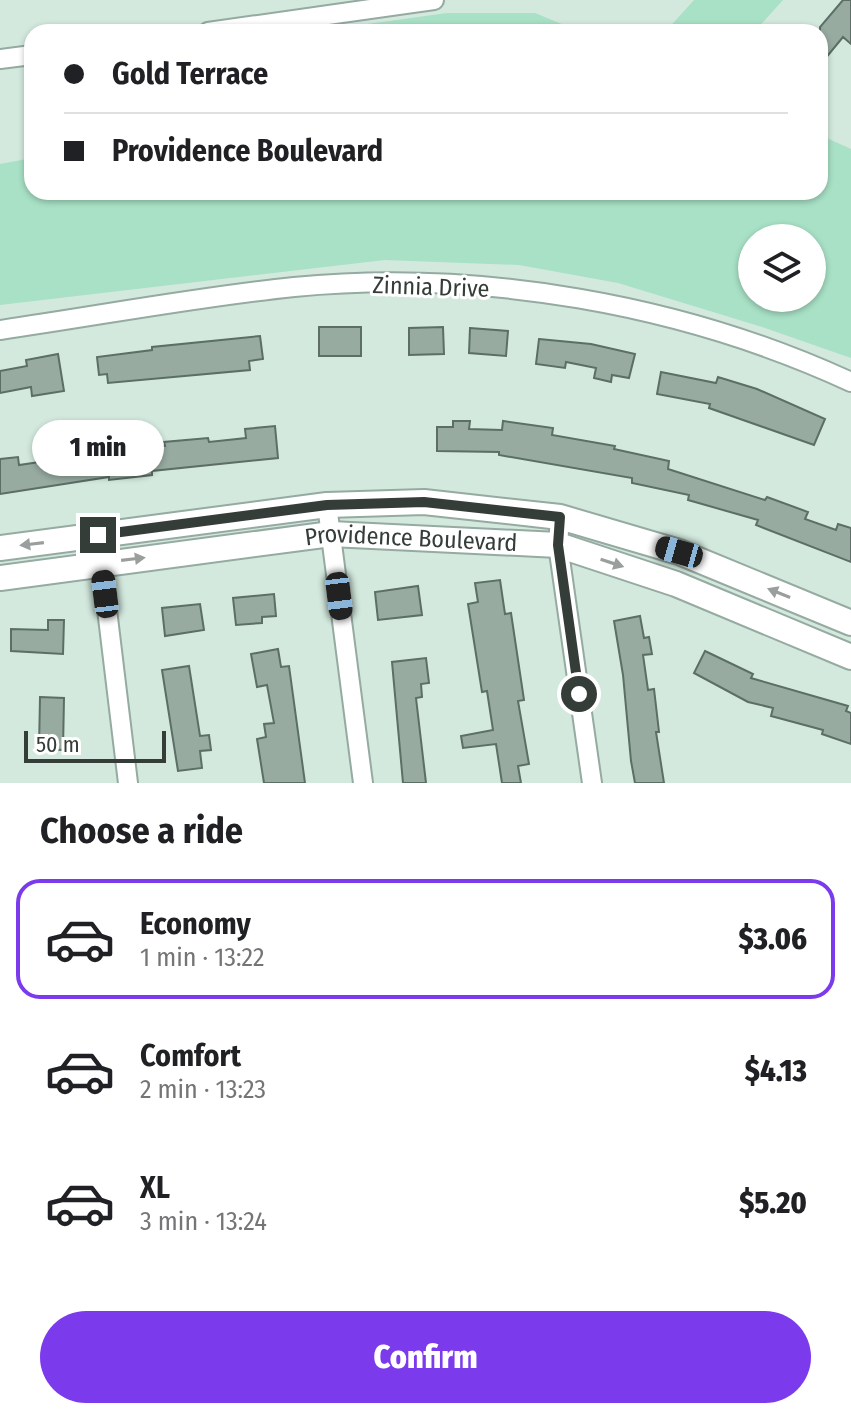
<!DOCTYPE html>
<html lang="en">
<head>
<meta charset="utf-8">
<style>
  :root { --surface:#fff; --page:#f2f2f2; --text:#202124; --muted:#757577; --line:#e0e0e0; --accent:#7c3aed }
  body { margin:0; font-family:"Fira Sans Condensed",sans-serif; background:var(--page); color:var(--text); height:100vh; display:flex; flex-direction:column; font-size:30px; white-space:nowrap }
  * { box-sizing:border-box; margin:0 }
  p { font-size:26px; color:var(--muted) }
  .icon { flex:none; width:44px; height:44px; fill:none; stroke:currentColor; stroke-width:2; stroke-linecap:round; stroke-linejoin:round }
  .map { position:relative; height:783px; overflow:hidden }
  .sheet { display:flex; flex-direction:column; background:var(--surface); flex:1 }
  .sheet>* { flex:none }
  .top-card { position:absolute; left:24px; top:24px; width:804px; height:176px; border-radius:24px; box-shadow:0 2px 6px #0004; display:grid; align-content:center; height:176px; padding:0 40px; background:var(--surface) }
  .buttons { position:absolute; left:738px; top:224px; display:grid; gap:16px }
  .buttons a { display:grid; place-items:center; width:88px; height:88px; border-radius:50%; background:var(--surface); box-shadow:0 2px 6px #0004; font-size:40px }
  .scale { position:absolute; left:24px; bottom:20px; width:142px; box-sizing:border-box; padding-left:8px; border:4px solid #353d39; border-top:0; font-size:22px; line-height:28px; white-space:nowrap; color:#353d39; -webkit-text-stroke:6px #fff; paint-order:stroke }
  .end { position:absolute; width:36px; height:36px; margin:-18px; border:10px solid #353d39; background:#fff; box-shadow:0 0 0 4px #fff }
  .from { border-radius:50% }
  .bubble { position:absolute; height:56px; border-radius:28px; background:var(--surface); box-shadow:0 2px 6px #0004; font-size:26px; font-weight:800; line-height:56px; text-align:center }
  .car { position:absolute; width:24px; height:48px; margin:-24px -12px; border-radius:10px; box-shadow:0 0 6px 2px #0007; background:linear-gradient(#222 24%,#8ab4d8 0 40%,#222 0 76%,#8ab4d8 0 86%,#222 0) }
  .top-card b { display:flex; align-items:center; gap:28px; height:76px; font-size:30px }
  .top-card b+b { border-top:2px solid var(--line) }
  .top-card i { width:20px; height:20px; background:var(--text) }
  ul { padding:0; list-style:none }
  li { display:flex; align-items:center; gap:24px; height:120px; margin:0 16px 12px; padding:0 24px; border:4px solid transparent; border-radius:24px }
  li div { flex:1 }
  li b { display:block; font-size:30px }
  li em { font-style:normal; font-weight:800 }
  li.active { border-color:var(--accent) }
  li>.icon { width:72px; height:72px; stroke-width:1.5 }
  h2 { padding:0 40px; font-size:36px; line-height:96px }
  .button { display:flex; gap:16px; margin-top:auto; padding:16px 40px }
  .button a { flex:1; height:92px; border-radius:48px; background:var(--accent); color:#fff; font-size:32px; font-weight:800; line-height:92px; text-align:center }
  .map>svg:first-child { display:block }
  .green { fill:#a8e1c6; fill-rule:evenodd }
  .building { fill:#97aba1; stroke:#5c6e65; stroke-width:2 }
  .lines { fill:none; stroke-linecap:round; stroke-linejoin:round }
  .minor-casing { stroke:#95aaa0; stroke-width:22 }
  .major-casing { stroke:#95aaa0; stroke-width:28 }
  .minor { stroke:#fff; stroke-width:18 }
  .major { stroke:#fff; stroke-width:24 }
  .oneway { fill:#9a9e9c }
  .route { stroke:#353d39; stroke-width:10 }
  .labels { text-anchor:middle; stroke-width:6; stroke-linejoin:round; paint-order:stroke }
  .street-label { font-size:24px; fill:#353d39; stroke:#fff }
</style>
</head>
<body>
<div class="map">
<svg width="851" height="783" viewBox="0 0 851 783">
  <rect width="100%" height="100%" fill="#d3e9de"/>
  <!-- green -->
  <path class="green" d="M 694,0 L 783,0 L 754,32 L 665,32 Z
    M 447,13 L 535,13 L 581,32 L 309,32 Z
    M 820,135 L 851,149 L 851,358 L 762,327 L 618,283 L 519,265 L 385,260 L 0,305 L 0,164 L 32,158 L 32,192 L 820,192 ZM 812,238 L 812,298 L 752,298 L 752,238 Z"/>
  <!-- building -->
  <path class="building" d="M 843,0 L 851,0 L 851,44 L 843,37 L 820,65 L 820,27 Z
    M 319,327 L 361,327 L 361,356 L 319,356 Z
    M 443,327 L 444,354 L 409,355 L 409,328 Z
    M 470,328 L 508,331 L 506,356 L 469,353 Z
    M 260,336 L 263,359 L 249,361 L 250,370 L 108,383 L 107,374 L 99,375 L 97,357 L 152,350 L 152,347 Z
    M 539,339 L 591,344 L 635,354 L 629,378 L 612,375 L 611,382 L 594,378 L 596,368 L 566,362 L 565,368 L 536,364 Z
    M 58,354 L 64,391 L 32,396 L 31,387 L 0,393 L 0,371 L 27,366 L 26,360 Z
    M 661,372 L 716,383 L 718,377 L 757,389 L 825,419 L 814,445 L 709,408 L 710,404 L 657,394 Z
    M 453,421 L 470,421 L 469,429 L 502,430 L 503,421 L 553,428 L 552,435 L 615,446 L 614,449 L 669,461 L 668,469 L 765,500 L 767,497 L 808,512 L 805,519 L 836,530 L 838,524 L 851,528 L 851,562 L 756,525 L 758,520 L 688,500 L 689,495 L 632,483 L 632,478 L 499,455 L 499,452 L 437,451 L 437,427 L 453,427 Z
    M 275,426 L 278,458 L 152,471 L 152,475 L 109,480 L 109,477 L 0,494 L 0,459 L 18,457 L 19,465 L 60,459 L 59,452 L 85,449 L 87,460 L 120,456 L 120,451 L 165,446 L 164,442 L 208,438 L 209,442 L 246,438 L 245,429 Z
    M 500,580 L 505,614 L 511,613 L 524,700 L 518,701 L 529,764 L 518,766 L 521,783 L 502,783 L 496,744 L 463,748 L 461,736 L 493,730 L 487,691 L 482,692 L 468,604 L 478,602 L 475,583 Z
    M 418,586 L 422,615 L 378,620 L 375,592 Z
    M 274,594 L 276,616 L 262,617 L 262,623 L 236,625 L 233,598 Z
    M 200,604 L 204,630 L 165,636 L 162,608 Z
    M 640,616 L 644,638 L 649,637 L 652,654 L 643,655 L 648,690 L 654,689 L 659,732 L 656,732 L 664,783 L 635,783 L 631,761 L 623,675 L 614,621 Z
    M 48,620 L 64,620 L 63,654 L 11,651 L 11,629 L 48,630 Z
    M 278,649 L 281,667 L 289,666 L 305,783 L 264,783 L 257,739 L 266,737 L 264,724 L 274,723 L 267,685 L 257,687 L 251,654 Z
    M 705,651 L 753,674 L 751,678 L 848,706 L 846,711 L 851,713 L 851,744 L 822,734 L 823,730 L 771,716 L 773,708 L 748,702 L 694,673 Z
    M 426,658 L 429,683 L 421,684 L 422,697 L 416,698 L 426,783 L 403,783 L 392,662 Z
    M 189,666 L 200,736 L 209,735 L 211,750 L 200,751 L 202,768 L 178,771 L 162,670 Z
    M 40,697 L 64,698 L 63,750 L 39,749 Z"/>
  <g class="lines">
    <!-- minor casing -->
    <g class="minor-casing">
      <path id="minor" d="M 208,32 L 434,0
        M 0,59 L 32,55
        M 0,330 C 97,316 197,297 294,287 C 480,269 682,304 851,382
        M 327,505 L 363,783
        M 560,517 L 558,545 L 592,783
        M 98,535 L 128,783"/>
    </g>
    <!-- major casing -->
    <g class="major-casing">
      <g id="major">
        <path d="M 0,548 L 327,505 L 424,502 L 560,517 L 679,552 L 851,623"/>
        <path id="s1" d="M 0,578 L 331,534 L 558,545 L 676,584 L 851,657"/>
      </g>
    </g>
    <!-- minor -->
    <use href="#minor" class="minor"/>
    <!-- major -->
    <use href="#major" class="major"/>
  </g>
  <!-- one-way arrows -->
  <defs><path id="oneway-solid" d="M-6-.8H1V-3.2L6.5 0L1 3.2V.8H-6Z" transform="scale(2)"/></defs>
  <g class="oneway">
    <use href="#oneway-solid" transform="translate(32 544) rotate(173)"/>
    <use href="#oneway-solid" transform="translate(133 559) rotate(-7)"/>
    <use href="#oneway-solid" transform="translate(612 563) rotate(18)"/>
    <use href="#oneway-solid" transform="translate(779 593) rotate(-158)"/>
  </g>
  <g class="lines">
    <!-- route -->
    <path class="route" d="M 98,535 L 327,505 L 424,502 L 560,517 L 558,545 L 579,694"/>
  </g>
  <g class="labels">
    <!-- street labels -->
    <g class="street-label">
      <text transform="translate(431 287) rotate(2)" y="8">Zinnia Drive</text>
      <text dy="8" stroke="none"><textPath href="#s1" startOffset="414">Providence Boulevard</textPath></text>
    </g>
  </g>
</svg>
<div class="buttons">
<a><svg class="icon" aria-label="layers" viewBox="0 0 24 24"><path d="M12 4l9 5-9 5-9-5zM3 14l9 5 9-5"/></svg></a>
</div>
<div class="scale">50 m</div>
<i class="end from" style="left:579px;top:694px"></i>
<i class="end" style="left:98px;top:535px"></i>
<div class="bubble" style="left:32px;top:420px;width:132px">1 min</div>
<i class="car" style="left:679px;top:552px;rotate:286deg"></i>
<i class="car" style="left:105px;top:594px;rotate:353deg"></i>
<i class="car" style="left:339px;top:596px;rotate:173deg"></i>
<div class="top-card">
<b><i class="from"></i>Gold Terrace</b>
<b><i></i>Providence Boulevard</b>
</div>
</div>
<section class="sheet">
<h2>Choose a ride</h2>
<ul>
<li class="active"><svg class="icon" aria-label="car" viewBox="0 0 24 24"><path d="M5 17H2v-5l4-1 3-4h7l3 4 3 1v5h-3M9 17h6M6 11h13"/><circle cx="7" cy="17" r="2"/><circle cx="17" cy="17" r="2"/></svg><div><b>Economy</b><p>1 min · 13:22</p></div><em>$3.06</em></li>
<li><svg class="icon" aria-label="car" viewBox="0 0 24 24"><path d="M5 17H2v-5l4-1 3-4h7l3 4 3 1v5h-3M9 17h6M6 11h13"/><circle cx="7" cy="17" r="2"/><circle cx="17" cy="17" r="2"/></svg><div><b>Comfort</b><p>2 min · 13:23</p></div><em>$4.13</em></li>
<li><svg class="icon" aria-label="car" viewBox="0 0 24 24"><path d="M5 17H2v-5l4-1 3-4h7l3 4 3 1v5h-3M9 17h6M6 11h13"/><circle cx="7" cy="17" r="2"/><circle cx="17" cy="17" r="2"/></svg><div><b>XL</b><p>3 min · 13:24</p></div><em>$5.20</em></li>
</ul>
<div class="button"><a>Confirm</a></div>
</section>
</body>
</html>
